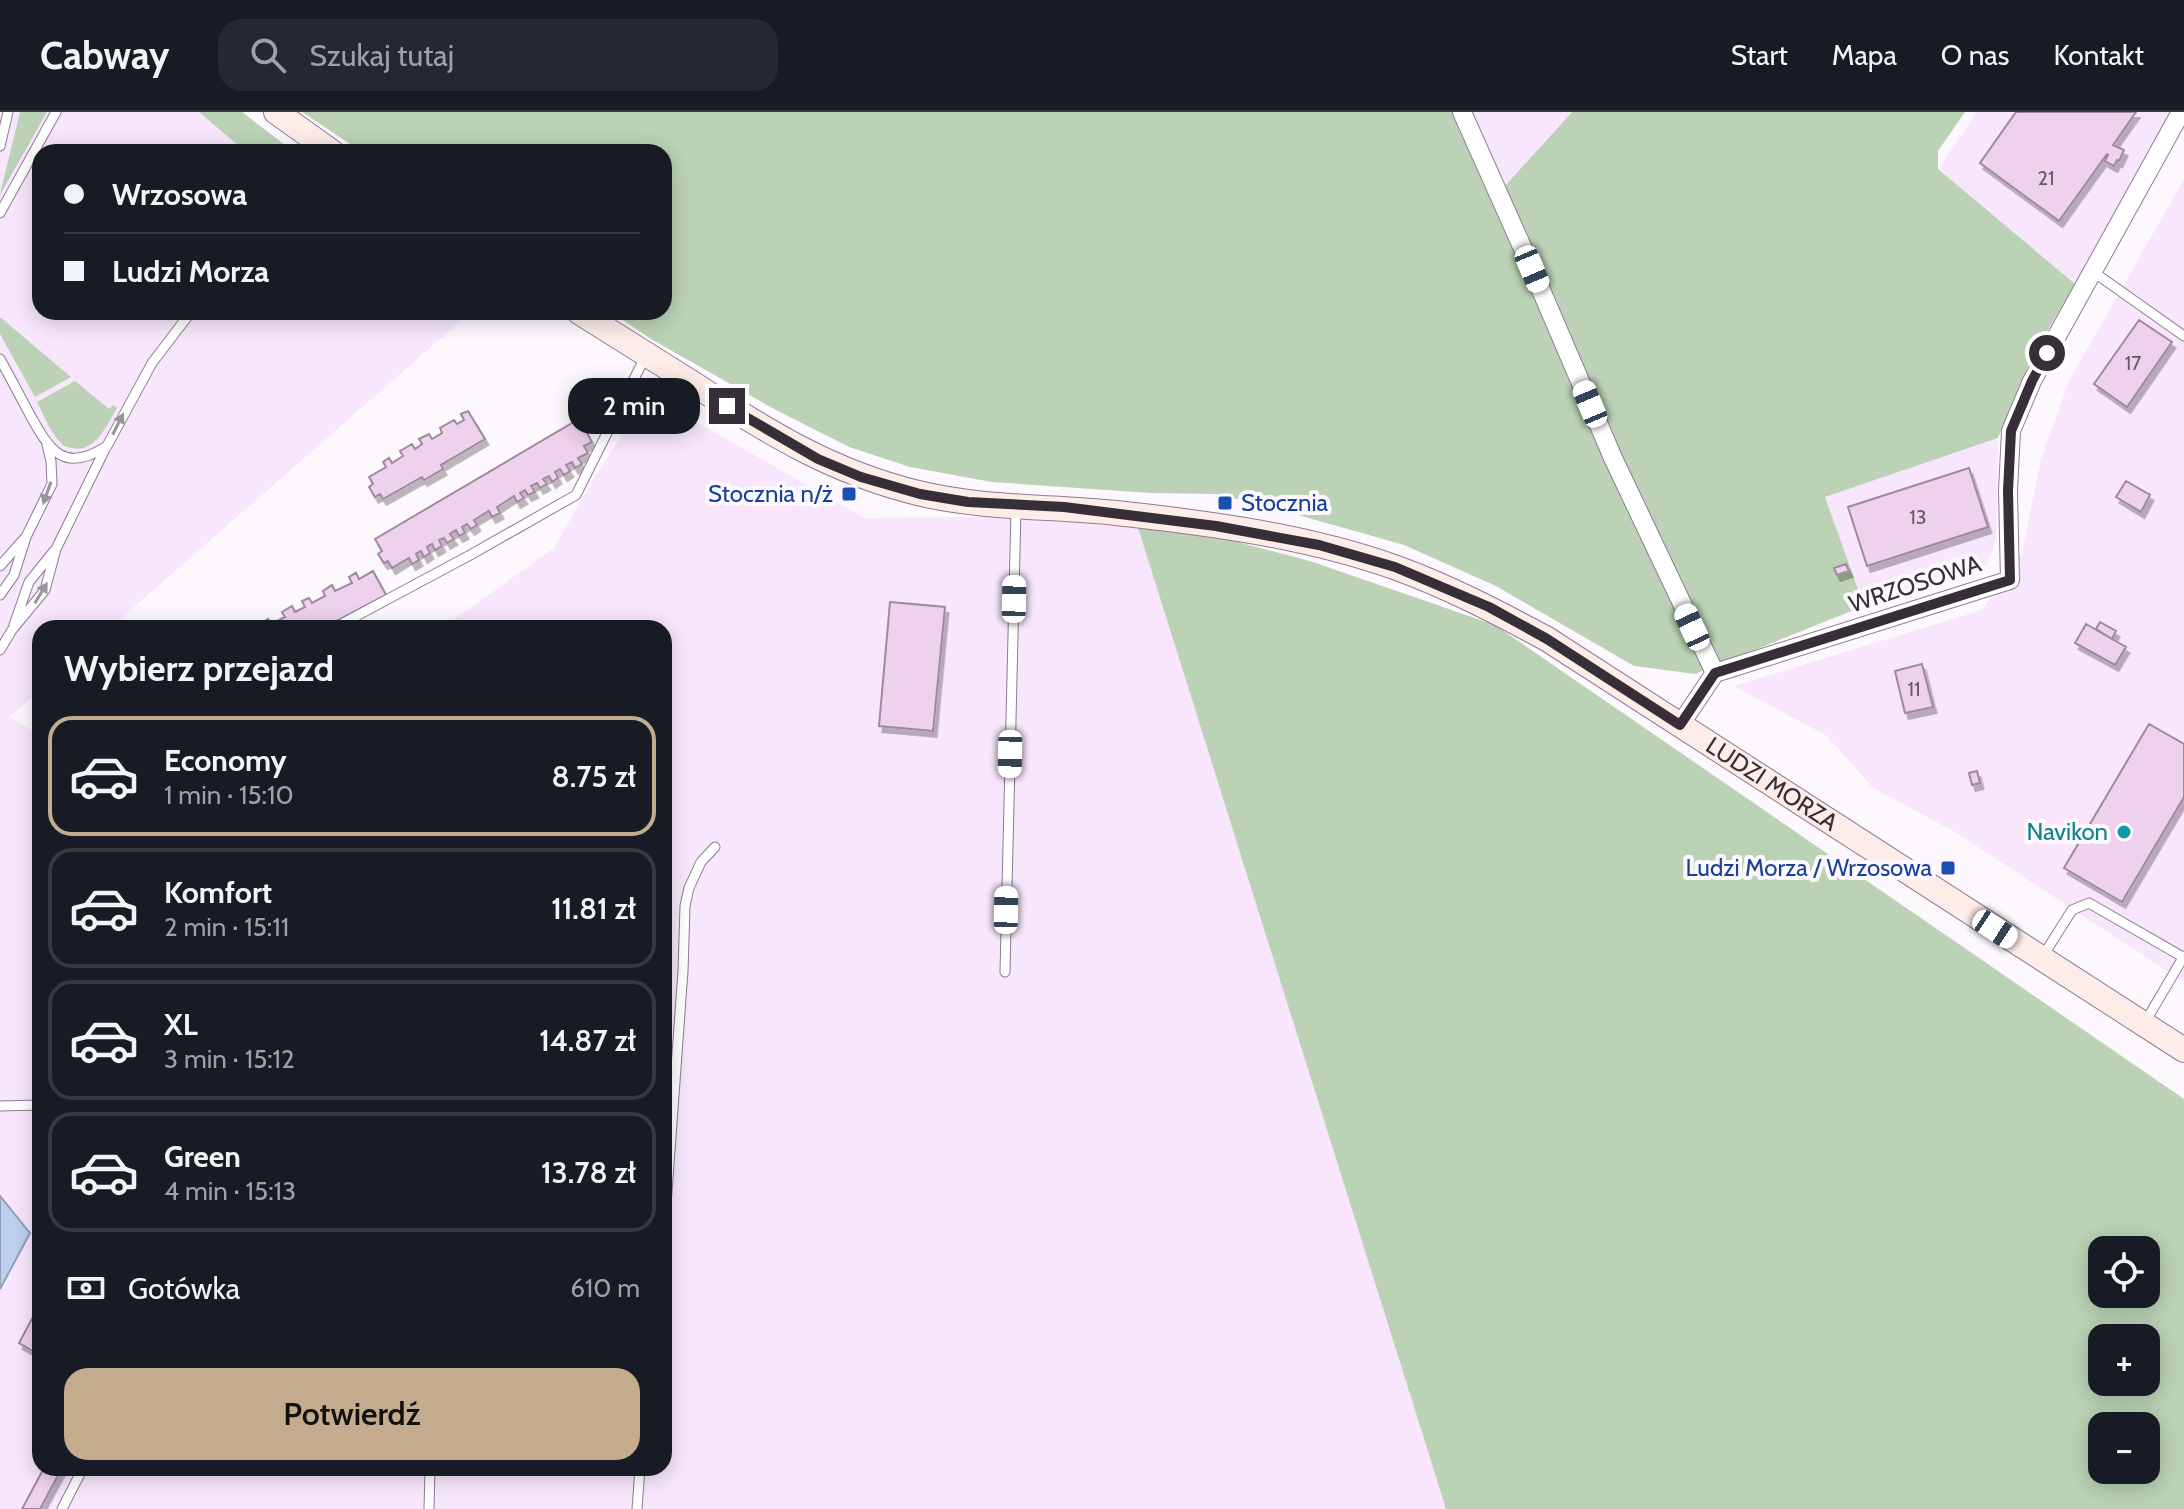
<!DOCTYPE html>
<html lang="pl">
<head>
<meta charset="utf-8">
<style>
  :root { --surface:#171b24; --page:#242831; --text:#f1f3f6; --muted:#9ea1a6; --line:#363941; --accent:#c4ab8e }
  body { margin:0; font-family:Cabin,sans-serif; background:var(--page); color:var(--text); height:100vh; display:flex; flex-direction:column; font-size:30px; white-space:nowrap }
  * { box-sizing:border-box; margin:0 }
  p { font-size:26px; color:var(--muted) }
  .icon { flex:none; width:44px; height:44px; fill:none; stroke:currentColor; stroke-width:2; stroke-linecap:round; stroke-linejoin:round }
  .map { position:relative; flex:1; overflow:hidden }
  .side { position:absolute; left:32px; top:508px; width:640px; height:856px; display:flex; flex-direction:column; background:var(--surface); border-radius:24px; box-shadow:0 4px 20px #0003 }
  .side>* { flex:none }
  .guide { position:absolute; left:32px; top:32px; width:640px; height:176px; border-radius:24px; box-shadow:0 4px 20px #0003; display:grid; align-content:center; height:176px; padding:0 32px; background:var(--surface) }
  .tools { position:absolute; left:2088px; top:1124px; display:grid; gap:16px }
  .tools a { display:grid; place-items:center; width:72px; height:72px; border-radius:16px; background:var(--surface); box-shadow:0 4px 20px #0003; font-size:40px }
  .end { position:absolute; width:36px; height:36px; margin:-18px; border:10px solid #372e39; background:#fff; box-shadow:0 0 0 4px #fff }
  .from { border-radius:50% }
  .bubble { position:absolute; height:56px; border-radius:24px; background:var(--surface); box-shadow:0 4px 20px #0003; font-size:26px; font-weight:600; line-height:56px; text-align:center }
  .car { position:absolute; width:24px; height:48px; margin:-24px -12px; border-radius:10px; box-shadow:0 0 6px 2px #0007; background:linear-gradient(#fff 24%,#345 0 40%,#fff 0 76%,#345 0 86%,#fff 0) }
  .guide b { display:flex; align-items:center; gap:28px; height:76px; font-size:30px }
  .guide b+b { border-top:2px solid var(--line) }
  .guide i { width:20px; height:20px; background:var(--text) }
  ul { padding:0; list-style:none }
  li { display:flex; align-items:center; gap:24px; height:120px; margin:0 16px 12px; padding:0 16px; border:4px solid var(--line); border-radius:24px }
  li div { flex:1 }
  li b { display:block; font-size:30px }
  li em { font-style:normal; font-weight:600 }
  li.selected { border-color:var(--accent) }
  li>.icon { width:72px; height:72px; stroke-width:1.5 }
  h2 { padding:0 32px; font-size:36px; line-height:96px }
  .pay { display:flex; align-items:center; gap:20px; height:88px; padding:0 32px; font-size:30px }
  .pay p { margin-inline-start:auto }
  .button { display:flex; gap:16px; margin-top:auto; padding:16px 32px }
  .button a { flex:1; height:92px; border-radius:24px; background:var(--accent); color:#111; font-size:32px; font-weight:600; line-height:92px; text-align:center }
  header { display:flex; align-items:center; gap:48px; box-sizing:border-box; height:112px; padding:0 40px; background:var(--surface); border-bottom:2px solid var(--line) }
  header strong { font-size:38px }
  nav { display:flex; gap:44px; margin-inline-start:auto; font-size:28px }
  .search { width:560px; height:72px; background:var(--page); display:flex; align-items:center; gap:20px; box-sizing:border-box; padding:0 28px; border-radius:24px; color:var(--muted); font-size:30px }
  .map>svg:first-child { display:block }
  .built { fill:#f8e7fc }
  .green { fill:#bbd2b6; fill-rule:evenodd }
  .water { fill:#bed0ef; stroke:#969fb8; stroke-width:2 }
  .building { fill:#eed2ed; stroke:#a0889f; stroke-width:2; filter:url(#shadow) }
  .lines { fill:none; stroke-linecap:round; stroke-linejoin:round }
  .lane-casing { stroke:#8e7a94; stroke-width:11 }
  .street-casing { stroke:#8e7a94; stroke-width:20 }
  .secondary-casing { stroke:#8e7a94; stroke-width:26 }
  .lane { stroke:#fff; stroke-width:9 }
  .street { stroke:#fff; stroke-width:18 }
  .secondary { stroke:#fdece8; stroke-width:24 }
  .oneway { fill:#9b969c }
  .route { stroke:#372e39; stroke-width:10 }
  .transit-dot { fill:#1a4fb4; stroke:#fdf8fe; stroke-width:3 }
  .culture-dot { fill:#0f9aa8; stroke:#fdf8fe; stroke-width:3 }
  .labels { text-anchor:middle; stroke-width:8; stroke-linejoin:round; paint-order:stroke }
  .number-label { font-size:20px; fill:#655766 }
  .transit-label { font-size:24px; fill:#164399; stroke:#fdf8fe; text-anchor:end }
  .street-label { font-size:24px; fill:#372e39; stroke:#fdf8fe }
  .culture-label { font-size:24px; fill:#0d838f; stroke:#fdf8fe; text-anchor:end }
</style>
</head>
<body>
<header>
<strong>Cabway</strong>
<div class="search"><svg class="icon" aria-label="search" viewBox="0 0 24 24"><circle cx="10" cy="10" r="6"/><path d="M15 15l6 6"/></svg>Szukaj tutaj</div>
<nav><a>Start</a><a>Mapa</a><a>O nas</a><a>Kontakt</a></nav>
</header>
<div class="map">
<svg width="2184" height="1397" viewBox="0 0 2184 1397">
  <defs>
    <filter id="shadow"><feDropShadow dx="3.5" dy="6" stdDeviation="0" flood-color="#0004"/></filter>
  </defs>
  <rect width="100%" height="100%" fill="#fdf8fe"/>
  <!-- built -->
  <path class="built" d="M 0,0 L 243,0 L 290,40 L 40,40 L 40,200 L 471,200 L 110,516 L 40,516 L 40,578 L 10,605 L 40,623 L 40,1356 L 664,1356 L 664,516 L 442,516 L 554,436 L 596,362 L 649,283 L 865,406 L 1134,403 L 1446,1397 L 0,1397 L 0,1177 L 30,1121 L 0,1084 Z
    M 1472,0 L 1572,0 L 1504,75 Z
    M 1977,0 L 2174,0 L 2075,172 L 1938,57 Z
    M 2184,67 L 2184,870 L 1958,722 L 1872,675 L 1827,624 L 1734,574 L 1982,498 L 2022,441 L 2041,347 L 2069,269 Z
    M 1998,326 L 1996,428 L 1987,453 L 1864,494 L 1825,385 Z"/>
  <!-- green -->
  <path class="green" d="M 20,0 L 47,0 L 0,83 L 0,82 Z
    M 199,0 L 242,0 L 294,40 L 246,40 Z
    M 302,0 L 1472,0 L 1504,75 L 1572,0 L 1965,0 L 1938,39 L 1938,57 L 2075,172 L 2032,245 L 1998,326 L 1825,385 L 1864,494 L 1695,562 L 1634,554 L 1496,474 L 1404,433 L 1277,397 L 1216,382 L 1150,381 L 992,370 L 910,355 L 849,335 L 774,297 L 651,227 L 611,200 L 664,200 L 664,40 L 362,40 Z
    M 0,205 L 71,265 L 35,285 L 0,222 Z
    M 75,269 L 109,297 L 113,293 L 117,296 C 107,313 95,342 71,336 C 65,334 64,335 60,330 C 50,320 44,303 37,290 Z
    M 1134,403 L 1310,449 L 1495,513 L 2184,987 L 2184,1397 L 1446,1397 ZM 2102,1138 L 2146,1138 L 2146,1182 L 2102,1182 ZM 2102,1226 L 2146,1226 L 2146,1270 L 2102,1270 ZM 2102,1314 L 2146,1314 L 2146,1358 L 2102,1358 Z"/>
  <!-- water -->
  <path class="water" d="M 0,1084 L 30,1121 L 0,1177 Z"/>
  <!-- building -->
  <path class="building" d="M 2016,0 L 2136,0 L 2113,33 L 2124,38 L 2119,49 L 2117,48 L 2114,54 L 2105,49 L 2108,43 L 2107,42 L 2059,109 L 1980,51 Z
    M 2139,208 L 2172,230 L 2127,295 L 2094,272 Z
    M 468,299 L 485,327 L 441,353 L 443,357 L 424,368 L 422,365 L 383,387 L 380,382 L 375,385 L 369,375 L 373,372 L 369,365 L 386,355 L 383,350 L 389,346 L 392,351 L 403,344 L 400,339 L 412,332 L 415,337 L 422,332 L 419,327 L 429,322 L 432,327 L 442,321 L 440,316 L 454,308 L 457,312 L 464,308 L 461,302 Z
    M 579,307 L 592,330 L 584,334 L 588,341 L 578,346 L 582,352 L 575,356 L 572,350 L 566,353 L 570,359 L 564,363 L 560,357 L 555,360 L 558,366 L 552,370 L 549,364 L 543,367 L 547,372 L 540,376 L 537,371 L 531,374 L 535,380 L 528,383 L 525,378 L 520,381 L 524,386 L 517,390 L 514,384 L 497,395 L 500,401 L 492,405 L 489,399 L 474,408 L 477,413 L 471,417 L 467,412 L 462,415 L 465,421 L 459,424 L 456,418 L 450,422 L 454,427 L 447,431 L 444,426 L 439,428 L 442,434 L 435,438 L 432,432 L 427,435 L 430,441 L 424,445 L 421,439 L 416,442 L 419,448 L 412,452 L 409,446 L 392,456 L 388,449 L 384,451 L 378,442 L 382,439 L 375,427 Z
    M 1969,356 L 1988,415 L 1867,454 L 1848,395 Z
    M 2126,369 L 2150,383 L 2141,400 L 2116,385 Z
    M 1846,452 L 1849,459 L 1837,463 L 1834,456 Z
    M 373,459 L 386,483 L 333,511 L 323,516 L 264,516 L 262,511 L 268,507 L 271,512 L 285,505 L 282,500 L 292,494 L 295,500 L 305,495 L 302,489 L 309,486 L 312,491 L 325,484 L 323,479 L 332,473 L 335,479 L 352,471 L 349,465 L 356,461 L 359,467 Z
    M 890,490 L 945,495 L 933,619 L 879,614 Z
    M 2100,510 L 2116,519 L 2112,527 L 2096,517 Z
    M 2086,512 L 2126,535 L 2115,553 L 2075,531 Z
    M 1922,552 L 1933,595 L 1905,601 L 1895,559 Z
    M 2149,612 L 2184,632 L 2184,685 L 2122,790 L 2064,756 Z
    M 1977,659 L 1980,671 L 1972,673 L 1969,661 Z
    M 40,1192 L 40,1243 L 19,1231 Z
    M 44,1356 L 62,1356 L 40,1397 L 22,1397 Z"/>
  <g class="lines">
    <!-- lane casing -->
    <g class="lane-casing">
      <path id="lane" d="M 0,34 L 8,0
        M 0,101 L 56,0
        M 2092,159 L 2184,224
        M 0,247 C 10,265 20,284 30,303 C 50,339 64,362 107,334 L 152,251 L 191,200
        M 0,454 L 24,427
        M 0,483 L 14,463 L 26,425 L 52,372 L 51,349 L 47,333
        M 14,513 L 29,470 L 54,439
        M 334,516 L 472,442 L 576,383 L 646,243
        M 0,538 L 12,518 L 45,478 L 56,437 L 105,337
        M 2043,844 L 2072,798 L 2089,791 L 2183,845
        M 1005,860 L 1016,397
        M 2144,912 L 2184,844
        M 0,994 L 40,993
        M 664,1121 L 683,859 L 685,794 L 689,776 L 701,750 L 715,735
        M 62,1397 L 83,1356
        M 429,1397 L 430,1356
        M 637,1397 L 640,1356"/>
    </g>
    <!-- street casing -->
    <g class="street-casing">
      <path id="street" d="M 1462,0 L 1532,157 L 1613,346 L 1715,561
        M 1680,613 L 1715,561 L 2010,468 L 2008,379 L 2011,319 L 2032,269 L 2181,0"/>
    </g>
    <!-- secondary casing -->
    <g class="secondary-casing">
      <g id="secondary">
        <path d="M 276,0 L 332,40"/>
        <path id="s1" d="M 579,200 C 617,224 654,247 692,271 C 766,319 831,360 918,381 C 983,397 1050,394 1116,401 C 1209,411 1306,424 1394,455 C 1447,474 1497,500 1547,527 L 2184,938"/>
      </g>
    </g>
    <!-- lane -->
    <use href="#lane" class="lane"/>
    <!-- street -->
    <use href="#street" class="street"/>
    <!-- secondary -->
    <use href="#secondary" class="secondary"/>
  </g>
  <!-- one-way arrows -->
  <defs><path id="oneway-solid" d="M-6-.8H1V-3.2L6.5 0L1 3.2V.8H-6Z" transform="scale(2)"/></defs>
  <g class="oneway">
    <use href="#oneway-solid" transform="translate(118 312) rotate(-63)"/>
    <use href="#oneway-solid" transform="translate(47 381) rotate(109)"/>
    <use href="#oneway-solid" transform="translate(41 481) rotate(-59)"/>
  </g>
  <g class="lines">
    <!-- route -->
    <path class="route" d="M 727,294 L 818,347 L 861,365 L 920,382 L 968,390 L 1064,395 L 1216,414 L 1319,433 L 1395,455 L 1489,495 L 1547,527 L 1680,613 L 1715,561 L 2010,468 L 2008,379 L 2011,319 L 2032,269 L 2047,241"/>
  </g>
  <!-- markers -->
  <g class="transit-dot">
    <rect x="841" y="374" width="16" height="16" rx="4"/>
    <rect x="1217" y="383" width="16" height="16" rx="4"/>
    <rect x="1940" y="748" width="16" height="16" rx="4"/>
  </g>
  <circle class="culture-dot" cx="2124" cy="720" r="8"/>
  <g class="labels">
    <!-- number labels -->
    <g class="number-label">
      <text x="2046" y="73">21</text>
      <text x="2133" y="258">17</text>
      <text x="1918" y="412">13</text>
      <text x="1914" y="584">11</text>
    </g>
    <!-- transit labels -->
    <g class="transit-label">
      <text x="833" y="390">Stocznia n/ż</text>
      <text x="1241" y="399" text-anchor="start">Stocznia</text>
      <text x="1932" y="764">Ludzi Morza / Wrzosowa</text>
    </g>
    <!-- street labels -->
    <g class="street-label">
      <text transform="translate(1915 472) rotate(-18)" y="8">WRZOSOWA</text>
      <text dy="8" stroke="none"><textPath href="#s1" startOffset="1306">LUDZI MORZA</textPath></text>
    </g>
    <!-- culture labels -->
    <g class="culture-label">
      <text x="2108" y="728">Navikon</text>
    </g>
  </g>
</svg>
<div class="tools">
<a><svg class="icon" aria-label="locate" viewBox="0 0 24 24"><circle cx="12" cy="12" r="6"/><path d="M12 2v4M12 18v4M2 12h4M18 12h4"/></svg></a>
<a>+</a>
<a>−</a>
</div>
<i class="end from" style="left:2047px;top:241px"></i>
<i class="end" style="left:727px;top:294px"></i>
<div class="bubble" style="left:568px;top:266px;width:132px">2 min</div>
<i class="car" style="left:1532px;top:157px;rotate:157deg"></i>
<i class="car" style="left:1590px;top:292px;rotate:337deg"></i>
<i class="car" style="left:1014px;top:487px;rotate:1deg"></i>
<i class="car" style="left:1692px;top:515px;rotate:335deg"></i>
<i class="car" style="left:1010px;top:642px;rotate:181deg"></i>
<i class="car" style="left:1006px;top:798px;rotate:1deg"></i>
<i class="car" style="left:1995px;top:817px;rotate:123deg"></i>
<div class="guide">
<b><i class="from"></i>Wrzosowa</b>
<b><i></i>Ludzi Morza</b>
</div>
<section class="side">
<h2>Wybierz przejazd</h2>
<ul>
<li class="selected"><svg class="icon" aria-label="car" viewBox="0 0 24 24"><path d="M5 17H2v-5l4-1 3-4h7l3 4 3 1v5h-3M9 17h6M6 11h13"/><circle cx="7" cy="17" r="2"/><circle cx="17" cy="17" r="2"/></svg><div><b>Economy</b><p>1 min · 15:10</p></div><em>8.75 zł</em></li>
<li><svg class="icon" aria-label="car" viewBox="0 0 24 24"><path d="M5 17H2v-5l4-1 3-4h7l3 4 3 1v5h-3M9 17h6M6 11h13"/><circle cx="7" cy="17" r="2"/><circle cx="17" cy="17" r="2"/></svg><div><b>Komfort</b><p>2 min · 15:11</p></div><em>11.81 zł</em></li>
<li><svg class="icon" aria-label="car" viewBox="0 0 24 24"><path d="M5 17H2v-5l4-1 3-4h7l3 4 3 1v5h-3M9 17h6M6 11h13"/><circle cx="7" cy="17" r="2"/><circle cx="17" cy="17" r="2"/></svg><div><b>XL</b><p>3 min · 15:12</p></div><em>14.87 zł</em></li>
<li><svg class="icon" aria-label="car" viewBox="0 0 24 24"><path d="M5 17H2v-5l4-1 3-4h7l3 4 3 1v5h-3M9 17h6M6 11h13"/><circle cx="7" cy="17" r="2"/><circle cx="17" cy="17" r="2"/></svg><div><b>Green</b><p>4 min · 15:13</p></div><em>13.78 zł</em></li>
</ul>
<div class="pay"><svg class="icon" aria-label="cash" viewBox="0 0 24 24"><path d="M3 7h18v10H3z"/><circle cx="12" cy="12" r="2"/></svg>Gotówka<p>610 m</p></div>
<div class="button"><a>Potwierdź</a></div>
</section>
</div>
</body>
</html>
